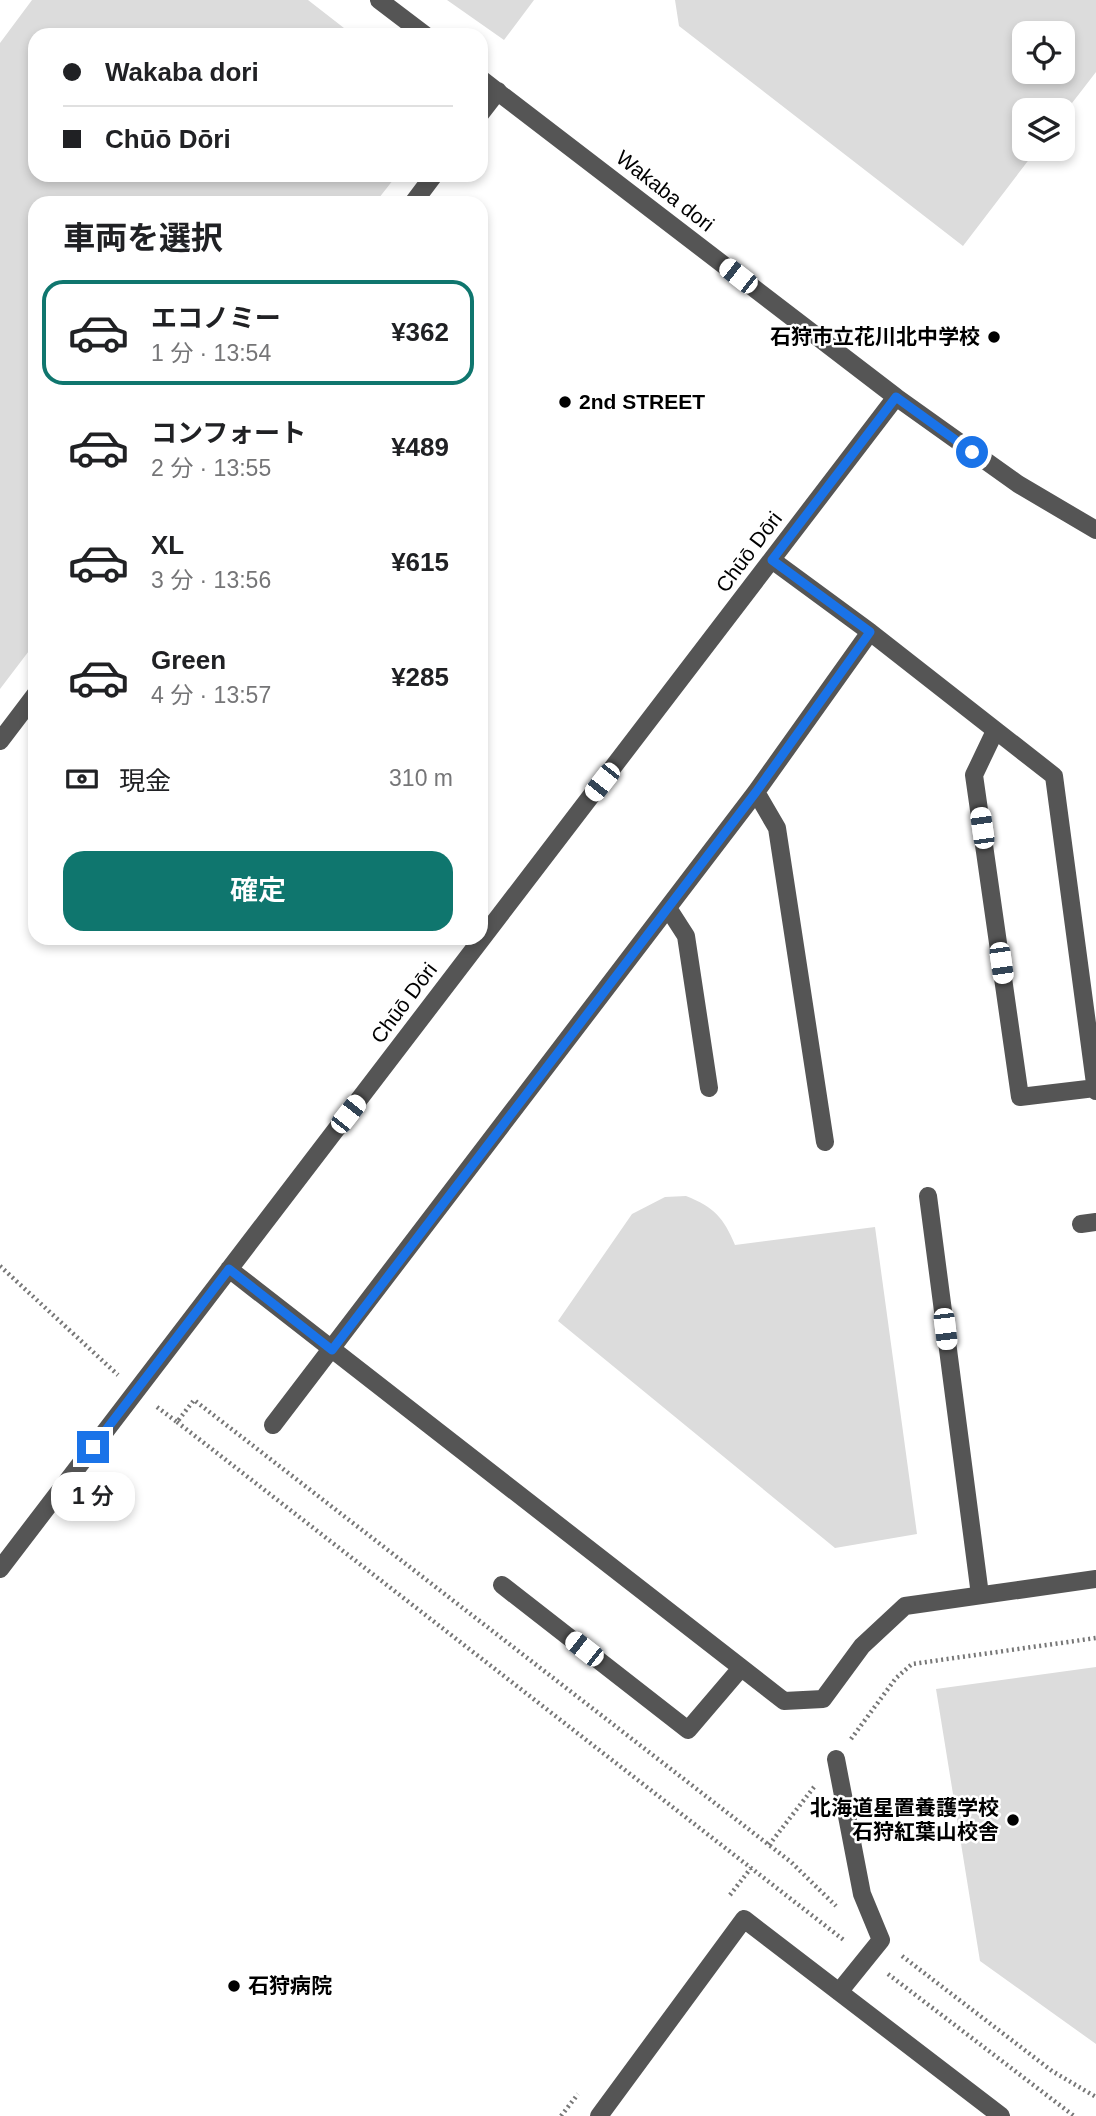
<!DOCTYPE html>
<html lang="ja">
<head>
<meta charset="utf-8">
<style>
  :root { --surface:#fff; --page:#f2f2f2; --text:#202124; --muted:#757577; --line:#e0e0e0; --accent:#0f766e }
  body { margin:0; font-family:Arial,"Noto Sans JP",sans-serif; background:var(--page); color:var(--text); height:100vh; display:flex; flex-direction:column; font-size:26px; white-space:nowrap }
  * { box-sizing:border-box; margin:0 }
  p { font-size:23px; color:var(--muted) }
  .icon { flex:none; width:38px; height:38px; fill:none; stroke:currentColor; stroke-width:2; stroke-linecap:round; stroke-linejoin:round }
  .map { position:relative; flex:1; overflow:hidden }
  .side { position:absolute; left:28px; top:196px; width:460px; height:749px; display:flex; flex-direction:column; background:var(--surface); border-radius:21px; box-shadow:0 4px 10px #0003 }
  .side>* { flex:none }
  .hud { position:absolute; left:28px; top:28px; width:460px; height:154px; border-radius:21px; box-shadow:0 4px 10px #0003; display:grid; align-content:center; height:154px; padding:0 35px; background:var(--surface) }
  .fabs { position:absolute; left:1012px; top:21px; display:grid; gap:14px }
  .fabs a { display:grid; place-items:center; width:63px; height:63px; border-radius:14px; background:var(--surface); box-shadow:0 4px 10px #0003; font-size:35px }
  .end { position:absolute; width:32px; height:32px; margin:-16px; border:9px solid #1a73e8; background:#fff; box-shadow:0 0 0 4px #fff }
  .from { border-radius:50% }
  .bubble { position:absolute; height:49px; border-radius:21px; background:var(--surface); box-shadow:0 4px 10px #0003; font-size:23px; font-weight:600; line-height:49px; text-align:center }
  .car { position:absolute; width:21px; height:42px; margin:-21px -10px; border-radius:9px; box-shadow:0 0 5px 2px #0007; background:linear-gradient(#fff 24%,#345 0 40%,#fff 0 76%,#345 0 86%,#fff 0) }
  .hud b { display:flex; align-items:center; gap:24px; height:66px; font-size:26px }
  .hud b+b { border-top:2px solid var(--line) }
  .hud i { width:18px; height:18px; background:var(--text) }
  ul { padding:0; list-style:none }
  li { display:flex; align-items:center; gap:21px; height:105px; margin:0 14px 10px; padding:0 21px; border:4px solid transparent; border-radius:21px }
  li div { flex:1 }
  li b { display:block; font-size:26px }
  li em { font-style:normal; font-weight:600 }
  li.active { border-color:var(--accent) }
  li>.icon { width:63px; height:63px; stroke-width:1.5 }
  h2 { padding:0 35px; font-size:32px; line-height:84px }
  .pay { display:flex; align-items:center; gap:18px; height:77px; padding:0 35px; font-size:26px }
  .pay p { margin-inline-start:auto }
  .cta { display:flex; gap:14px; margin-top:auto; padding:14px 35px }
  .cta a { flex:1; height:80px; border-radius:21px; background:var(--accent); color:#fff; font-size:28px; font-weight:600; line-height:80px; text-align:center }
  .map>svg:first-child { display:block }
  .green { fill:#dcdcdc; fill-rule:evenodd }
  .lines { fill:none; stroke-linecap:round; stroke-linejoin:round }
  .path { stroke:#777; stroke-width:4.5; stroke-dasharray:2 3.5; stroke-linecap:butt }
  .minor { stroke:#555; stroke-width:18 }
  .route { stroke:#1a73e8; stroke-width:9 }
  .poi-dot { fill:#000; stroke:#fff; stroke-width:2.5 }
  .labels { text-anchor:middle; stroke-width:5; stroke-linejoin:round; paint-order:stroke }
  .street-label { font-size:21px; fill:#000; stroke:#fff }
  .poi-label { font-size:21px; font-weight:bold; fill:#000; stroke:#fff; text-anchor:end }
</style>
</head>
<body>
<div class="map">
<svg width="1096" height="2116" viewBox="0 0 1096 2116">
  <rect width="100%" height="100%" fill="#fff"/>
  <!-- green -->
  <path class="green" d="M 32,0 L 308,0 L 353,35 L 35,35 L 35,175 L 397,175 L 375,203 L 35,203 L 35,643 L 0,689 L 0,43 Z
    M 447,0 L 534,0 L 504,40 Z
    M 675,0 L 1096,0 L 1096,72 L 1062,116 L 1062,110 L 1024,110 L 1024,149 L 1037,149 L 963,246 L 679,26 ZM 1024,33 L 1062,33 L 1062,72 L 1024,72 Z
    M 686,1196 C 714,1207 724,1218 735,1245 L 875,1227 L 917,1534 L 835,1548 L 558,1321 L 632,1214 L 665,1197 Z
    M 1096,1667 L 1096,2044 L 980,1961 L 936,1689 Z"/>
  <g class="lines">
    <!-- path -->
    <path class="path" d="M 0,1266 L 118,1375
      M 157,1407 L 177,1422 L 194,1400 L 791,1862 L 836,1906
      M 177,1422 L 845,1941
      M 851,1739 L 896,1678 L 912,1664 L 1096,1638
      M 769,1845 L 814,1787
      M 730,1895 L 751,1868
      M 902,1956 L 1052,2071 L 1096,2097
      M 888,1974 L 1074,2116
      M 561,2116 L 578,2094"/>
    <!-- minor -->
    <path class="minor" d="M 379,0 L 425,35
      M 481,79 L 896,397 L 1018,484 L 1096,530
      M 481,113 L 498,91
      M 413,203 L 434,175
      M 772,560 L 870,632 L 1054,776 L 1096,1091
      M 995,731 L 974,775 L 1020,1097 L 1096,1088
      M 0,741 L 35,695
      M 756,792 L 777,828 L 825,1142
      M 668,908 L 686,936 L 709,1088
      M 928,1196 L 980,1595
      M 1081,1224 L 1096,1222
      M 229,1269 L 784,1701 L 823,1699 L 862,1646 L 905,1606 L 1096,1579
      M 273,1425 L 756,792 L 870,632
      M 0,1569 L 896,397
      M 502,1585 L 688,1730 L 741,1668
      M 836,1759 L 862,1894 L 881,1940 L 839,1992
      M 599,2116 L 744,1919 L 1001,2116"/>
  </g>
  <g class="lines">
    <!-- route -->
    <path class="route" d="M 93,1447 L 229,1269 L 332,1350 L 756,792 L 870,632 L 772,560 L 896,397 L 972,452"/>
  </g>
  <!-- markers -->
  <g class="poi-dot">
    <circle cx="994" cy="337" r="7"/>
    <circle cx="565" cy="402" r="7"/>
    <circle cx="1013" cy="1820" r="7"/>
    <circle cx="234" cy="1986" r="7"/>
  </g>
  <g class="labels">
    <!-- street labels -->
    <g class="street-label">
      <text transform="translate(665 191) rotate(38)" y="7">Wakaba dori</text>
      <text transform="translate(749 552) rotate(-53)" y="7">Chūō Dōri</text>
      <text transform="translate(404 1003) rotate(-53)" y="7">Chūō Dōri</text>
    </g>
    <!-- poi labels -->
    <g class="poi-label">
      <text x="980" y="344">石狩市立花川北中学校</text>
      <text x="579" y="409" text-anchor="start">2nd STREET</text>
      <text x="999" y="1815">北海道星置養護学校<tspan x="999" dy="24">石狩紅葉山校舎</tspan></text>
      <text x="248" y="1993" text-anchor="start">石狩病院</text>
    </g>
  </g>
</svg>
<div class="fabs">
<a><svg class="icon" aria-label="locate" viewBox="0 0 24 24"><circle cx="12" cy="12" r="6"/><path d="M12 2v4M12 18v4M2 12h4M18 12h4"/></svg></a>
<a><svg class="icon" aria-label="layers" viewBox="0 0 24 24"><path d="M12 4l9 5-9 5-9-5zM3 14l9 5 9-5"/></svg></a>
</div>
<i class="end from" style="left:972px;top:452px"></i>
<i class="end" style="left:93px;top:1447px"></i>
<div class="bubble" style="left:51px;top:1472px;width:84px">1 分</div>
<i class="car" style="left:738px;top:276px;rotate:308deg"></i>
<i class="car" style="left:602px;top:782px;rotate:218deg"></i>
<i class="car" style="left:982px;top:828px;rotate:352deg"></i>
<i class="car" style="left:1001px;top:963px;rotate:172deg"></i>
<i class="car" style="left:348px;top:1114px;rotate:38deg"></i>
<i class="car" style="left:945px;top:1329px;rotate:173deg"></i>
<i class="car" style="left:584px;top:1649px;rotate:308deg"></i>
<div class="hud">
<b><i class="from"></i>Wakaba dori</b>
<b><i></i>Chūō Dōri</b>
</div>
<section class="side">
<h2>車両を選択</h2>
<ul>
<li class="active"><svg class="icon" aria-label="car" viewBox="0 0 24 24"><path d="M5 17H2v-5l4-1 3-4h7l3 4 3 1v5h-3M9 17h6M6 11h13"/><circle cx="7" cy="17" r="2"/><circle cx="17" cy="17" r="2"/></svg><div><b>エコノミー</b><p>1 分 · 13:54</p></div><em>¥362</em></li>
<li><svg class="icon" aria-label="car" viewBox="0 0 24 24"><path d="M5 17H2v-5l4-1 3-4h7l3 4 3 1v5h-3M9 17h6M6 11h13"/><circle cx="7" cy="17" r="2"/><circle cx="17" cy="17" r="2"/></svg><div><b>コンフォート</b><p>2 分 · 13:55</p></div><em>¥489</em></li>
<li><svg class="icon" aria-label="car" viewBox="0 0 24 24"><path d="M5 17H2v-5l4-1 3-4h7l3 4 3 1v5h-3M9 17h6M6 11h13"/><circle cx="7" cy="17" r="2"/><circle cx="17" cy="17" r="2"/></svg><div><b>XL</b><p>3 分 · 13:56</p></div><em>¥615</em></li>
<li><svg class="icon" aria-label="car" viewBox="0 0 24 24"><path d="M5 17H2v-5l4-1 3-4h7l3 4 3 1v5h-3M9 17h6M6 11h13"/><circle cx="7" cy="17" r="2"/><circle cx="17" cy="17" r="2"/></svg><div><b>Green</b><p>4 分 · 13:57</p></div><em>¥285</em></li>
</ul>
<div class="pay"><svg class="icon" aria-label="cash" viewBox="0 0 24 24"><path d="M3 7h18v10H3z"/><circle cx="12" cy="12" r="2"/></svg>現金<p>310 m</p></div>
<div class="cta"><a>確定</a></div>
</section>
</div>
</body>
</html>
